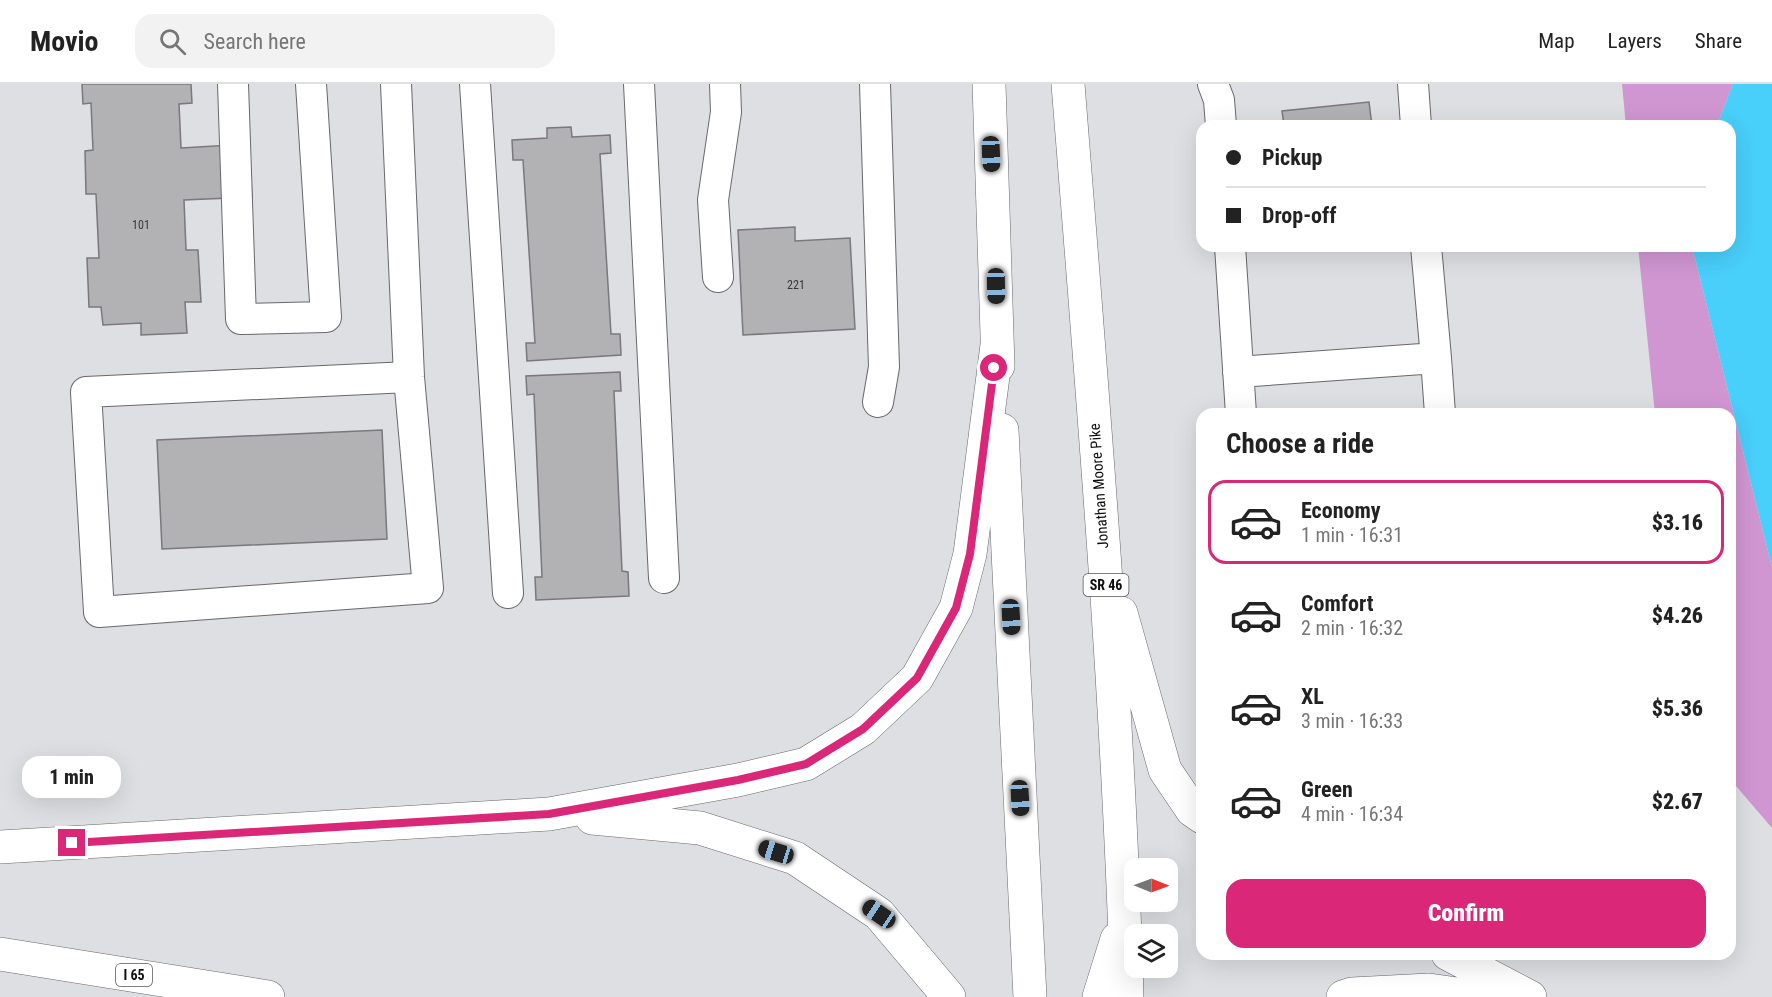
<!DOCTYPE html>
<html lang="en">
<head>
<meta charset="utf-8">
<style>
  :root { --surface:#fff; --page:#f2f2f2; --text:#222; --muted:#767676; --line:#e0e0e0; --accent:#db2777 }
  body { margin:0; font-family:"Roboto Condensed",sans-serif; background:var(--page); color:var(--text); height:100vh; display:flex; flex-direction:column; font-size:22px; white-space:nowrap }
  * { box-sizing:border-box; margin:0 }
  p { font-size:20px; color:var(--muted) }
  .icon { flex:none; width:33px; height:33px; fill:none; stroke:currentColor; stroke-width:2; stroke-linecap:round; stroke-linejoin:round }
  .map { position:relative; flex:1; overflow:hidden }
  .sheet { position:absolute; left:1196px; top:324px; width:540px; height:552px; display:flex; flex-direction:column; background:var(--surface); border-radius:18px; box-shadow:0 6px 24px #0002 }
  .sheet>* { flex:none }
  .guide { position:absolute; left:1196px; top:36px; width:540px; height:132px; border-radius:18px; box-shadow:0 6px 24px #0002; display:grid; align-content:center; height:132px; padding:0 30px; background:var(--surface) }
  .needle { width:39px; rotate:91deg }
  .tools { position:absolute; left:1124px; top:774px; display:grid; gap:12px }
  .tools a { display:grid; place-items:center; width:54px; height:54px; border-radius:12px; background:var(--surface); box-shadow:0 6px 24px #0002; font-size:30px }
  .end { position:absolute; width:27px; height:27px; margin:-14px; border:8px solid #db2777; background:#fff; box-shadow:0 0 0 3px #fff }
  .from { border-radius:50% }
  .bubble { position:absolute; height:42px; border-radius:18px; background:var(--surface); box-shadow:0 6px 24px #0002; font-size:20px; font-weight:800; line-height:42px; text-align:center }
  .car { position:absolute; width:18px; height:36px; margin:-18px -9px; border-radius:8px; box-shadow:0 0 4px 2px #0007; background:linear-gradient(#222 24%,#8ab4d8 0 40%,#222 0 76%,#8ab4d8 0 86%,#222 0) }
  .guide b { display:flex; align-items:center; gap:21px; height:57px; font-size:22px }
  .guide b+b { border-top:2px solid var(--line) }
  .guide i { width:15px; height:15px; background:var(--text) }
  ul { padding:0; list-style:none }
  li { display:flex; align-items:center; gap:18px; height:84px; margin:0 12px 9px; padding:0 18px; border:3px solid transparent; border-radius:18px }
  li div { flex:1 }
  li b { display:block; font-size:22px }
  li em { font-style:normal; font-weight:800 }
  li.active { border-color:var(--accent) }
  li>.icon { width:54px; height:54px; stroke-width:1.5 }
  h2 { padding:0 30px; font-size:27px; line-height:72px }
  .cta { display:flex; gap:12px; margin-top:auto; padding:12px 30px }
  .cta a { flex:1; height:69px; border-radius:18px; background:var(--accent); color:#fff; font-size:24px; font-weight:800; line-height:69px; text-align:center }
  header { display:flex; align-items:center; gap:36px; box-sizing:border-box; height:84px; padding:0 30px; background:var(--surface); border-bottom:2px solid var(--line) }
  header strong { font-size:28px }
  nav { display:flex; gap:33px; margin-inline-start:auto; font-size:21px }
  .search { width:420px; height:54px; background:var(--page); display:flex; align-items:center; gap:15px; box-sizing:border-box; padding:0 21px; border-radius:18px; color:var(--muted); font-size:22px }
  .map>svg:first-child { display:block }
  .green { fill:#d096d2 }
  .water { fill:#48cffa }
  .building { fill:#b2b1b4; stroke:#79787c; stroke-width:1.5 }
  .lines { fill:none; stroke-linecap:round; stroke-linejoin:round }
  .minor-casing { stroke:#67686b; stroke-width:32 }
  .highway-casing { stroke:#67686b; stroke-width:34 }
  .minor { stroke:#fff; stroke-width:30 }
  .highway { stroke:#fff; stroke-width:33 }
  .route { stroke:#db2777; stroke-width:8 }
  .labels { text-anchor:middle; stroke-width:5; stroke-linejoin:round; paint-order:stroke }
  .number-label { font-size:12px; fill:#373738 }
  .shield { fill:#fff; stroke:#565657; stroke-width:1.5 }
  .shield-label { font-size:14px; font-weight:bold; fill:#0e0e0f }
  .street-label { font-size:15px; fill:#0e0e0f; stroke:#fff }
</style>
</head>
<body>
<header>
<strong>Movio</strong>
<div class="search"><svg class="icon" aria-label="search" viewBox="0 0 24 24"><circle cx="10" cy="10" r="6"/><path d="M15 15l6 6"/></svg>Search here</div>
<nav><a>Map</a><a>Layers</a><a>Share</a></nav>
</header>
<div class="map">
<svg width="1772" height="913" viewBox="0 0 1772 913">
  <rect width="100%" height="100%" fill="#dddfe3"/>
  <!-- green -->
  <path class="green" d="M 1622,0 L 1733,0 L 1717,42 L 1626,42 Z
    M 1638,162 L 1692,162 L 1772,483 L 1772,744 L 1730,695 L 1730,330 L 1655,330 Z"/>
  <!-- water -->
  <path class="water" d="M 1733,0 L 1772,0 L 1772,483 L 1692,162 L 1730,162 L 1730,42 L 1717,42 Z"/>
  <!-- building -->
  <path class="building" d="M 82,0 L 191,0 L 192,19 L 179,20 L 181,64 L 249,60 L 252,113 L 184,116 L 186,166 L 198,166 L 201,218 L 185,218 L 187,249 L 141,251 L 141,239 L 103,241 L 101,223 L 89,223 L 87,174 L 99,174 L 96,110 L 86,110 L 85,67 L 93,66 L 91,19 L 83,20 Z
    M 1369,18 L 1372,42 L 1284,42 L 1282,27 Z
    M 571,43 L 572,53 L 610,51 L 611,69 L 600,70 L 611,250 L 620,250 L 621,271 L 527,277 L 526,259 L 535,259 L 523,76 L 513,76 L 512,56 L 547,54 L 547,44 Z
    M 795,143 L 795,157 L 850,154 L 855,245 L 743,251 L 738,146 Z
    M 620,288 L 621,307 L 614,307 L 622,487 L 628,488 L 629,512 L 536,516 L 535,493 L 542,493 L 534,310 L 527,311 L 526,292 Z
    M 382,346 L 387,455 L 162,465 L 157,356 Z"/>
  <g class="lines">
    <!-- minor casing -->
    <g class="minor-casing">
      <path id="minor" d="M 233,0 L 241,235 L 326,233 L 311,0
        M 396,0 L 409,293 L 428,504 L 99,528 L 86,308 L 409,293
        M 475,0 L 508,509
        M 639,0 L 664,494
        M 875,0 L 884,283 L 878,318
        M 1213,0 L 1219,16 L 1221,42
        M 1413,0 L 1416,42
        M 1230,162 L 1241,330
        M 1426,162 L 1436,274
        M 718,193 L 713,116 L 726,28 L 725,0
        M 1238,288 L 1436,274 L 1440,330"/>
    </g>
    <!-- highway casing -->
    <g class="highway-casing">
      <path id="highway" d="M 989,0 L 998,282
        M 1068,0 C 1092,304 1118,608 1127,913
        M 1002,346 L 1030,913
        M 1121,529 L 1165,686 L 1192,726 L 1202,733
        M 592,734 L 700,744 L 795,774 L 879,830 L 949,913
        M 0,763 L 549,730 L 738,696 L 806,680 L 863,645 L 917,594 L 956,524 L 970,470 L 997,261
        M 0,870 L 268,913
        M 1448,870 L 1530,913
        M 1099,913 L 1117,855
        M 1343,913 L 1352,910 L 1429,906 L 1478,913"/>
    </g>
    <!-- minor -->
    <use href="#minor" class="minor"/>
    <!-- highway -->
    <use href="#highway" class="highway"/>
  </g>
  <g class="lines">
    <!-- route -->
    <path class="route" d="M 72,759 L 549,730 L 738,696 L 806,680 L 863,645 L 917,594 L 956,524 L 970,470 L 994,284"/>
  </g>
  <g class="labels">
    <!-- number labels -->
    <g class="number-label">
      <text x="141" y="145">101</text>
      <text x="796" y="205">221</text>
    </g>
    <!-- shield labels -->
    <g class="shield">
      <rect x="1083.5" y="490" width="45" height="22" rx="4.5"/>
      <rect x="116" y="880" width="36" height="22" rx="4.5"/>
    </g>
    <g class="shield-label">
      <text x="1106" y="506">SR 46</text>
      <text x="134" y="896">I 65</text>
    </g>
    <!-- street labels -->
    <g class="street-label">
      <text transform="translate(1099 402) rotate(-94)" y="5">Jonathan Moore Pike</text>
    </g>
  </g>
</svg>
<div class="tools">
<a><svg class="needle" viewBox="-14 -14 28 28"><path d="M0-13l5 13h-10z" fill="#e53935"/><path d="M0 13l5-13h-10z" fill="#767676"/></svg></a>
<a><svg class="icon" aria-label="layers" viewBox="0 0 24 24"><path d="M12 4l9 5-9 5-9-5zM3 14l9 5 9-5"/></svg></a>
</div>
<i class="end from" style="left:994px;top:284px"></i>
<i class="end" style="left:72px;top:759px"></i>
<div class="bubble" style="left:22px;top:672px;width:99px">1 min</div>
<i class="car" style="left:991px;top:70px;rotate:178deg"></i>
<i class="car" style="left:996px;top:202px;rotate:179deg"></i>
<i class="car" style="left:1011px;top:533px;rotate:177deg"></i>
<i class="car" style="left:1020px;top:714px;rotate:177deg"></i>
<i class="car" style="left:776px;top:768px;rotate:287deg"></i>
<i class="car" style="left:879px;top:830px;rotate:304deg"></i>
<div class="guide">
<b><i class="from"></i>Pickup</b>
<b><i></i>Drop-off</b>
</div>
<section class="sheet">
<h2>Choose a ride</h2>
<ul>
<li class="active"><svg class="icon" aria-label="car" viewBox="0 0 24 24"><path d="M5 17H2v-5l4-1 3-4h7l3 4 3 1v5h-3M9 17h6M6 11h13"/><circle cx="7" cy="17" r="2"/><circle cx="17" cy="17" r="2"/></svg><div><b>Economy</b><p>1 min · 16:31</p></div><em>$3.16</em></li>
<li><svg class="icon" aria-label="car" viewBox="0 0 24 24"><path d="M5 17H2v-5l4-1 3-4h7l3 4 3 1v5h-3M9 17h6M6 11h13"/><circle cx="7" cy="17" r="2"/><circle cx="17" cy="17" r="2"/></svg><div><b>Comfort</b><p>2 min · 16:32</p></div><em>$4.26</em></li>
<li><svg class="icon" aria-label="car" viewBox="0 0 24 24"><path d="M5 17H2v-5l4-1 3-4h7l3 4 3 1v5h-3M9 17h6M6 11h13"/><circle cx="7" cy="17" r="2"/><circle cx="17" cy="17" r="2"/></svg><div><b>XL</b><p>3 min · 16:33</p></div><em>$5.36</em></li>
<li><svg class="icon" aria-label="car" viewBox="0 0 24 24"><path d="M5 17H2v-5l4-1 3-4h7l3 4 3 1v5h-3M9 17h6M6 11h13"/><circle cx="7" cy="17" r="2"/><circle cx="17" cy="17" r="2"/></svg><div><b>Green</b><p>4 min · 16:34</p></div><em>$2.67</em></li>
</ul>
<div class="cta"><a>Confirm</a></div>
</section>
</div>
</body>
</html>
